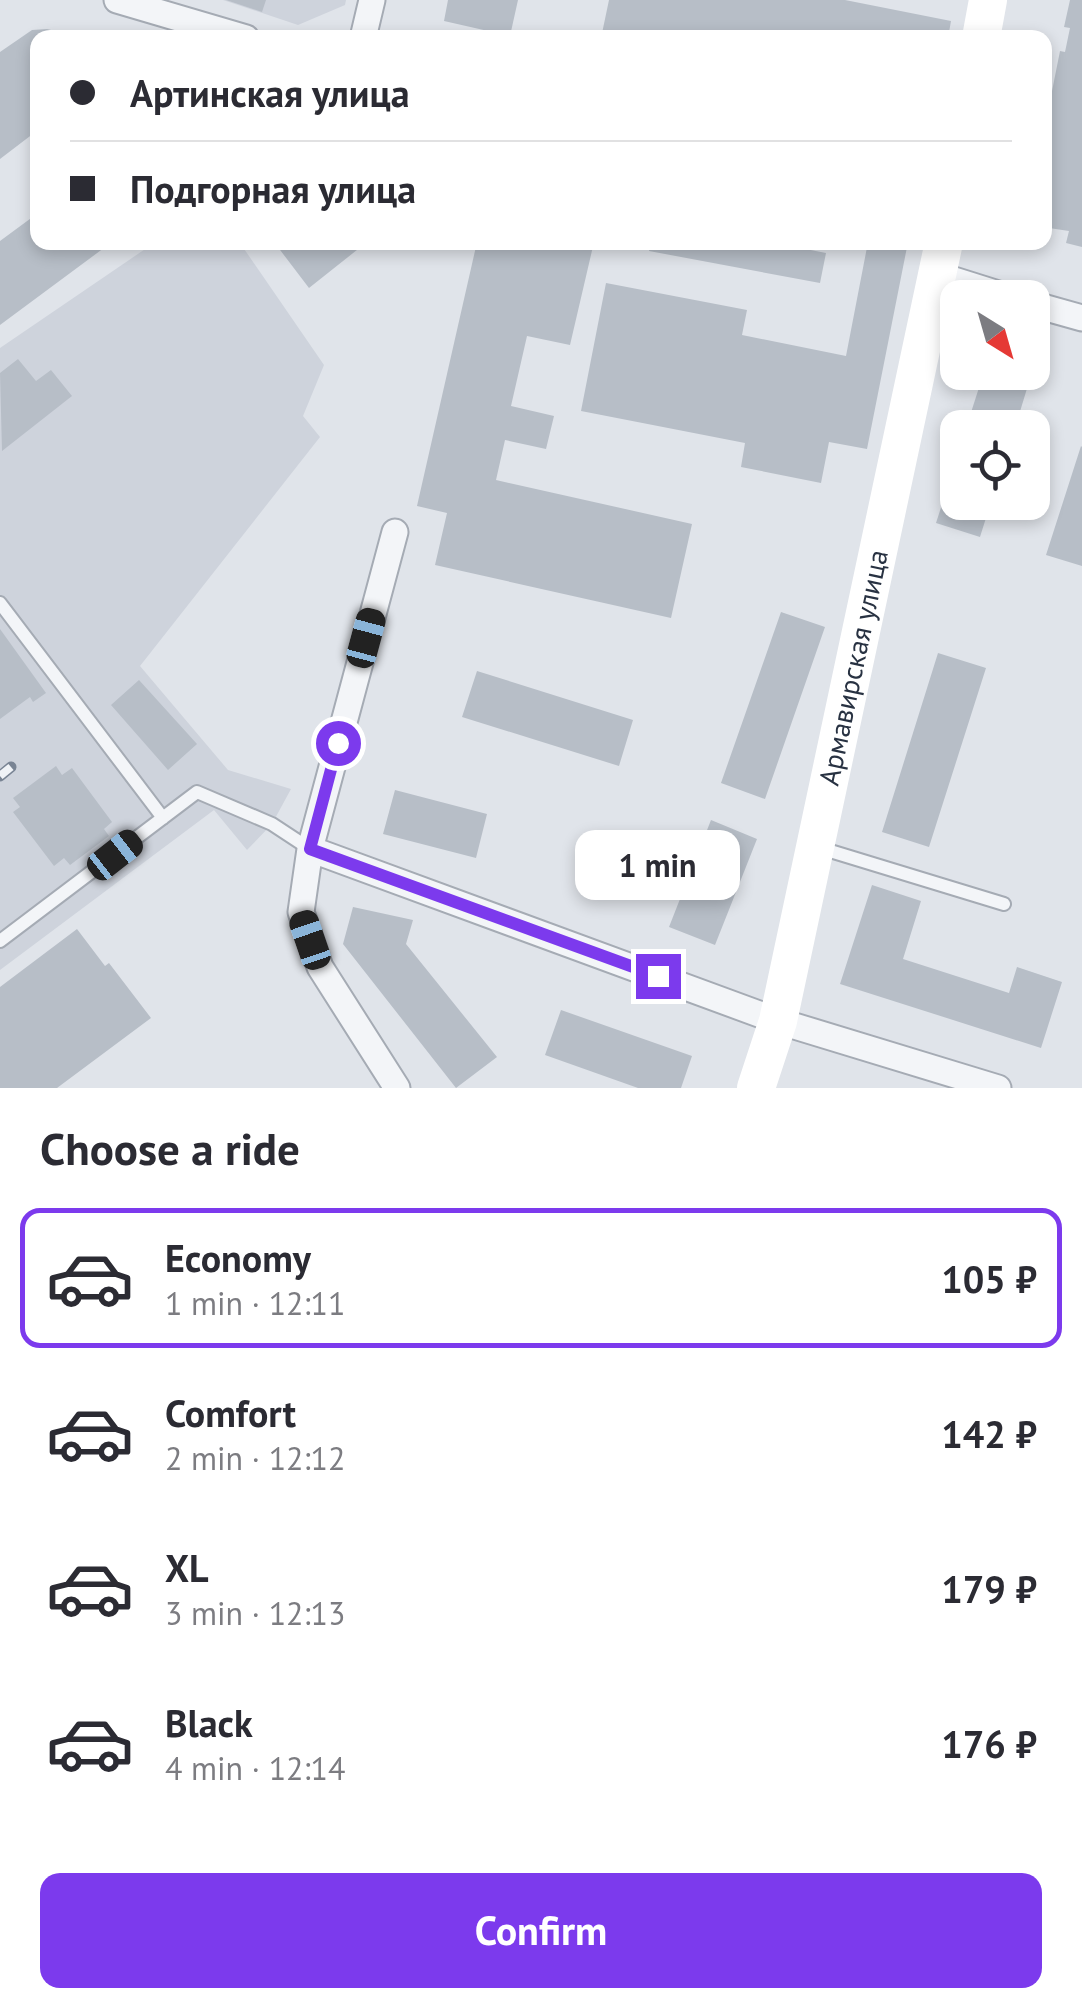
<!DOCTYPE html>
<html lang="en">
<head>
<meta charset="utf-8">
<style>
  :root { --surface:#fff; --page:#f7f7f7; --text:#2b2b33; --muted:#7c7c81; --line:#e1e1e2; --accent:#7c3aed }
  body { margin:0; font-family:"PT Sans",sans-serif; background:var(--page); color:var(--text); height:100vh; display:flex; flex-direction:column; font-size:38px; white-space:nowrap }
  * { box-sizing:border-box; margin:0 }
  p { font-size:32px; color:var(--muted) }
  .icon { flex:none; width:55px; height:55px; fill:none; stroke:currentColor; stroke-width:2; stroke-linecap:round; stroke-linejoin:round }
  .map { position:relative; height:1088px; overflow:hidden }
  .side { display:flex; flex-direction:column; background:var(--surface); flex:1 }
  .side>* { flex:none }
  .banner { position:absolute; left:30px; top:30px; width:1022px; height:220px; border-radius:20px; box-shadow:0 5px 15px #0003; display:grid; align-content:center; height:220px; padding:0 40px; background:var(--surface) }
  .needle { width:65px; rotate:143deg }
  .buttons { position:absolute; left:940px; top:280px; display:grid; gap:20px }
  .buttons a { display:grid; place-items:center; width:110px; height:110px; border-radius:20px; background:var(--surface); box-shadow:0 5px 15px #0003; font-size:50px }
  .end { position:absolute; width:45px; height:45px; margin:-22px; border:12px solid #7c3aed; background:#fff; box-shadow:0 0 0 5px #fff }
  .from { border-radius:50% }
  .bubble { position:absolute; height:70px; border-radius:20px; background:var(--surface); box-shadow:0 5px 15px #0003; font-size:32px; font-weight:700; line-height:70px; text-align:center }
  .car { position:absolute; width:30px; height:60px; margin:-30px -15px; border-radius:12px; box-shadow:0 0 8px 2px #0007; background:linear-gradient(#222 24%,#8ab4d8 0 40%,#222 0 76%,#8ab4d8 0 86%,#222 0) }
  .banner b { display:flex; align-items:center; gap:35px; height:95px; font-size:38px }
  .banner b+b { border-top:2px solid var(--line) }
  .banner i { width:25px; height:25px; background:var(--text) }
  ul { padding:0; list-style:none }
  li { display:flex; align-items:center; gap:30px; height:140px; margin:0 20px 15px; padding:0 20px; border:5px solid transparent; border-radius:20px }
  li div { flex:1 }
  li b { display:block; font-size:38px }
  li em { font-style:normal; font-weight:700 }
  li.selected { border-color:var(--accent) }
  li>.icon { width:90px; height:90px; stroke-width:1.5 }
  h2 { padding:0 40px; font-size:45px; line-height:120px }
  .cta { display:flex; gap:20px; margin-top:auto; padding:20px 40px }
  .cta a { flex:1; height:115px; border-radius:20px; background:var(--accent); color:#fff; font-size:40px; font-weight:700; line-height:115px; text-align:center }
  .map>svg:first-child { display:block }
  .built { fill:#ced3dc }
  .building { fill:#b7bec7 }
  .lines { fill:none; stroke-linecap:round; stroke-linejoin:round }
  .lane-casing { stroke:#a5abb4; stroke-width:16 }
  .street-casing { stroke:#a5abb4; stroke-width:29 }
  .lane { stroke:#f3f5f8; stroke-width:12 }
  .street { stroke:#f3f5f8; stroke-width:25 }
  .secondary { stroke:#fff; stroke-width:38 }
  .rail-casing { stroke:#798494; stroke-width:11 }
  .rail { stroke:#f0f3f7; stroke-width:8; stroke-dasharray:22; stroke-linecap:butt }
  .route { stroke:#7c3aed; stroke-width:12 }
  .labels { text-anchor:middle; stroke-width:8; stroke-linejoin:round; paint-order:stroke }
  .street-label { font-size:28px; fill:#283242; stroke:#f0f3f7 }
</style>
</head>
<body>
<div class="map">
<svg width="1082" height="1088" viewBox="0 0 1082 1088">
  <rect width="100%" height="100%" fill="#e0e4ea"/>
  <!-- built -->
  <path class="built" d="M 223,0 L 346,0 L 345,5 L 298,25 Z
    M 154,243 L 240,243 L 324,365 L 303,416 L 320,437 L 140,666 L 228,770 L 291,789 L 272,824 L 247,850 L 214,810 L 0,970 L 0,348 Z"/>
  <!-- building -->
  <path class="building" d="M 226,0 L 266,0 L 262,12 Z
    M 448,0 L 518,0 L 510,36 L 444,21 Z
    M 609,0 L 845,0 L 951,21 L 948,38 L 601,38 Z
    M 1070,0 L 1082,0 L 1082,247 L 1066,243 L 1069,231 L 1049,228 L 1048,232 L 1045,232 L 1045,126 L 1060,51 L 1065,52 L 1070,28 L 1064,27 Z
    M 47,29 L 85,38 L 38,38 L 38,130 L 0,159 L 0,52 L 32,30 Z
    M 38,213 L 38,242 L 112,242 L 0,325 L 0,241 Z
    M 274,242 L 367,242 L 309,288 Z
    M 477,242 L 594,242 L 570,345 L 527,336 L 511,406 L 554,416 L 546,449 L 505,440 L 496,480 L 692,524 L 671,618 L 435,565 L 447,513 L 417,506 Z
    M 651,242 L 770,242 L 826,253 L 820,283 L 649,251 Z
    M 868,242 L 908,242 L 867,449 L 829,442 L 821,483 L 741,467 L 745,443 L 581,411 L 606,283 L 747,310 L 742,335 L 846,356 Z
    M 18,359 L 36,381 L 51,370 L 72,396 L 2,451 L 0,373 Z
    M 984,372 L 1032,372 L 1015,428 L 966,428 Z
    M 1081,446 L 1082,447 L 1082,566 L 1046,555 Z
    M 957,458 L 958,502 L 991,502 L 980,537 L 936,523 Z
    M 781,612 L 825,627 L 765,799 L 721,783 Z
    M 0,629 L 46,693 L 33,702 L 30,697 L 0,719 Z
    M 938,653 L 986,668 L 929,847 L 882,832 Z
    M 477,671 L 633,720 L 619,766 L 462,717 Z
    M 139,680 L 197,744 L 168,770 L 111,705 Z
    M 56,766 L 62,775 L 72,768 L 112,822 L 104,829 L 109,836 L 70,865 L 64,858 L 54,866 L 13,812 L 20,807 L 13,798 Z
    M 395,790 L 487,814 L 476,858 L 383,834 Z
    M 711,820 L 757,839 L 715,945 L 669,927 Z
    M 872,885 L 921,901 L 903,959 L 1009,993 L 1017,967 L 1062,982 L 1041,1048 L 840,984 Z
    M 353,907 L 413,920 L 406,944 L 497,1057 L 456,1088 L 343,944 Z
    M 77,929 L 105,966 L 109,963 L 151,1018 L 57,1088 L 0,1088 L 0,987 Z
    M 561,1010 L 692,1056 L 681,1088 L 638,1088 L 545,1055 Z"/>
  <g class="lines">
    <!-- lane casing -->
    <g class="lane-casing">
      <path id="lane" d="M 0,603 L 163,818
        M 817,847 L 1004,904
        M 0,941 L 197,792 L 272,824 L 310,849"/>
    </g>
    <!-- street casing -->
    <g class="street-casing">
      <path id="street" d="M 117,0 L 246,38
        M 363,38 L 372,0
        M 938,275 L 1011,298
        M 1032,304 L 1082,318
        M 395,532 L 310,849 L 301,912 L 320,967 L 397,1088
        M 310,849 L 778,1021 L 998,1088"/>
    </g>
    <!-- lane -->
    <use href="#lane" class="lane"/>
    <!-- street -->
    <use href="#street" class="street"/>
    <!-- secondary -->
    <g class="secondary">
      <path d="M 981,38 L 988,0"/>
      <path id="s1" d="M 756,1088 L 778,1021 L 944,242"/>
    </g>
    <!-- rail casing -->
    <g class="rail-casing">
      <path id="rail" d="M 0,776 L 11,767"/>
    </g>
    <!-- rail -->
    <use href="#rail" class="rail"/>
  </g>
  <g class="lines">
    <!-- route -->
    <path class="route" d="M 338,743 L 310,849 L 658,976"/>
  </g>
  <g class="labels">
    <!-- street labels -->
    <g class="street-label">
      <text dy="10" stroke="none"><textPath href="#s1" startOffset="432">Армавирская улица</textPath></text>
    </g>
  </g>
</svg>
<div class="buttons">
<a><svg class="needle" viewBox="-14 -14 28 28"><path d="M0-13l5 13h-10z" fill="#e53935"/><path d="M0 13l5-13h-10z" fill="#7c7c81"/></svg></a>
<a><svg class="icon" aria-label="locate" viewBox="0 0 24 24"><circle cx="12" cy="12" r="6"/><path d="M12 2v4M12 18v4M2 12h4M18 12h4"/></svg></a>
</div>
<i class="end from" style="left:338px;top:743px"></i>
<i class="end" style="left:658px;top:976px"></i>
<div class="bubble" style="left:575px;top:830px;width:165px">1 min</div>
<i class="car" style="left:366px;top:638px;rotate:15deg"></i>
<i class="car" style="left:115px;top:855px;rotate:52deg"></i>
<i class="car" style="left:310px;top:940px;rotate:341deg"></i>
<div class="banner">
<b><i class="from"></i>Артинская улица</b>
<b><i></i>Подгорная улица</b>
</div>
</div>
<section class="side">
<h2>Choose a ride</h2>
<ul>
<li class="selected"><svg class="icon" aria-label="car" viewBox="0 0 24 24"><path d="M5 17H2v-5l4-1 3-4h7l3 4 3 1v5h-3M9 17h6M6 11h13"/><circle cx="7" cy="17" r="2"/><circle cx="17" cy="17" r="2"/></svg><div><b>Economy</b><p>1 min · 12:11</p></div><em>105 ₽</em></li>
<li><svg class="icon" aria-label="car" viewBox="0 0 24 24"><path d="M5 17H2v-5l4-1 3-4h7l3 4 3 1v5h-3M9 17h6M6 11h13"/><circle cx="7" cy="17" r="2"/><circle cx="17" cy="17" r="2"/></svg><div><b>Comfort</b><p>2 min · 12:12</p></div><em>142 ₽</em></li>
<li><svg class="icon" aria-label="car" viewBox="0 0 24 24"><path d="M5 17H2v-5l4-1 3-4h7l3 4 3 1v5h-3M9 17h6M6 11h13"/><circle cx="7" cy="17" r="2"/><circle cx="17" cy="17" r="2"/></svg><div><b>XL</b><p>3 min · 12:13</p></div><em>179 ₽</em></li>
<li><svg class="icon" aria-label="car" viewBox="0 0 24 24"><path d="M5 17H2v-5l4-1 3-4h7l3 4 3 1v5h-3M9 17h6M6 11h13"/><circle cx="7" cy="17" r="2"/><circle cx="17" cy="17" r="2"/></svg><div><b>Black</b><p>4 min · 12:14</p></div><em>176 ₽</em></li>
</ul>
<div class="cta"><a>Confirm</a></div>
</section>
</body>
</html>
